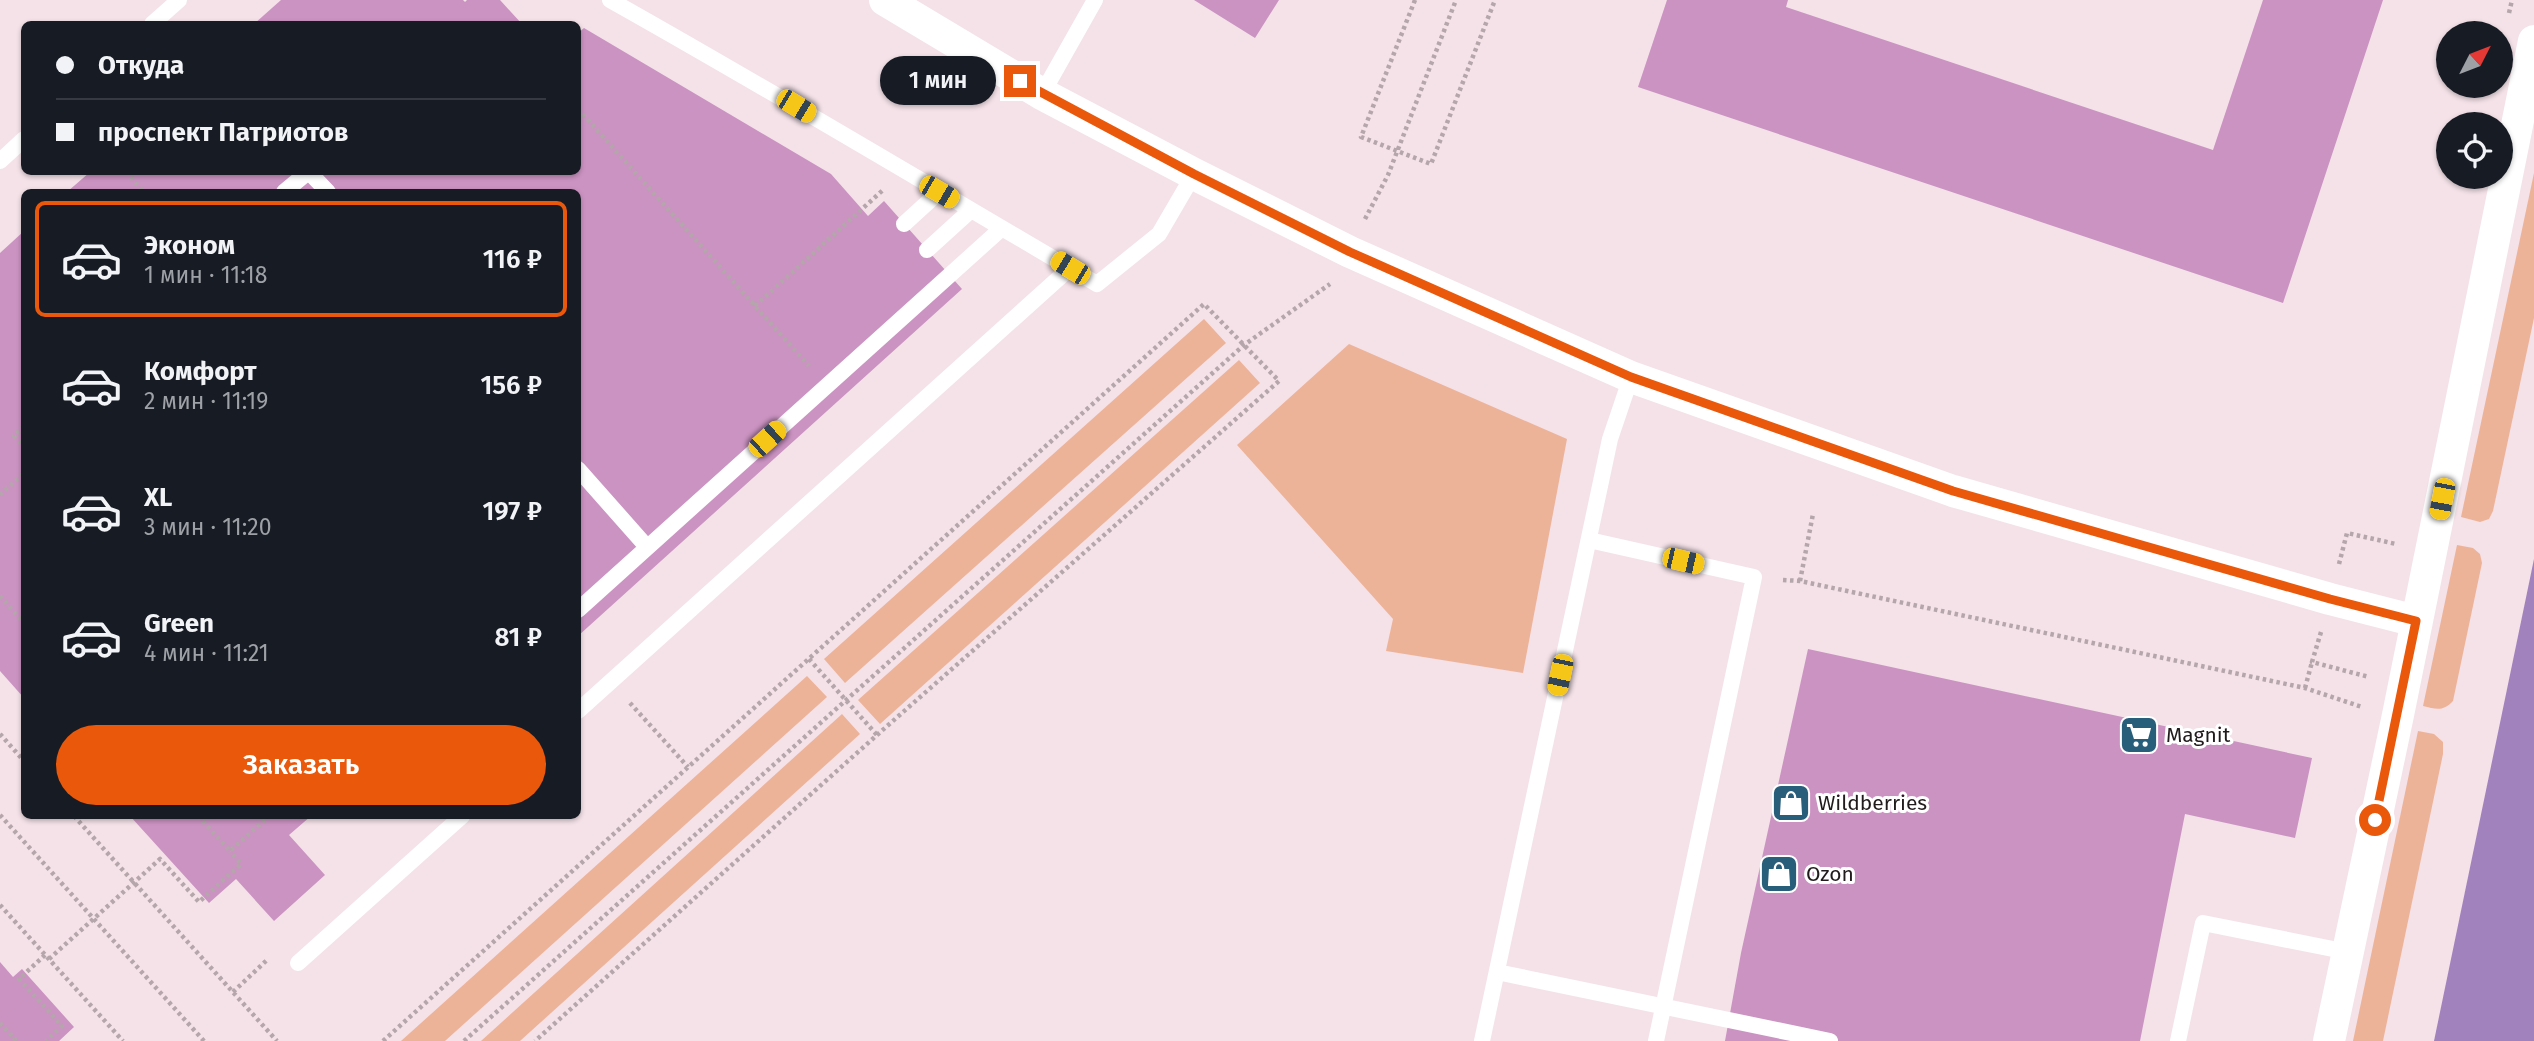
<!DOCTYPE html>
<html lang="ru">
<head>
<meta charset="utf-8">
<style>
  :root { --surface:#171b24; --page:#242831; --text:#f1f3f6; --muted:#9ea1a6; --line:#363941; --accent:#ea580c }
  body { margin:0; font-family:"Fira Sans",sans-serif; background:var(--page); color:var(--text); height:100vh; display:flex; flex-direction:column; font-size:26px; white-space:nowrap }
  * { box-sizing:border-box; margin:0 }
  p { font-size:23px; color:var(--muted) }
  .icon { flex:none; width:38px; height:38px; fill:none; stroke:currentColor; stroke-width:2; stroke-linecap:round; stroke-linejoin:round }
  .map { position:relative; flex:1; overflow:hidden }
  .sheet { position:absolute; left:21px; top:189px; width:560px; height:630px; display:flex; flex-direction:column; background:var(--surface); border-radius:10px; box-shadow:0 2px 5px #0004 }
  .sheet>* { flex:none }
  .hud { position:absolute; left:21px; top:21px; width:560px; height:154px; border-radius:10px; box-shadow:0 2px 5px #0004; display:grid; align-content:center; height:154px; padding:0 35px; background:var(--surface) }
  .needle { width:46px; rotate:48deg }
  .tools { position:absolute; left:2436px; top:21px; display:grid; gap:14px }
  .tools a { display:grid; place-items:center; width:77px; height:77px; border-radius:50%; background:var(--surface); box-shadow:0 2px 5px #0004; font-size:35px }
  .end { position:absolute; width:32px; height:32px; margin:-16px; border:9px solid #ea580c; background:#fff; box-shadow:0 0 0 4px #fff }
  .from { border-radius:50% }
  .bubble { position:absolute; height:49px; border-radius:24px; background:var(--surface); box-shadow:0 2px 5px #0004; font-size:23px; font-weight:600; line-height:49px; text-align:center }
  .car { position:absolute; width:21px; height:42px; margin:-21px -10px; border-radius:9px; box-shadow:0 0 5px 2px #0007; background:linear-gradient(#f5c518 24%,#345 0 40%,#f5c518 0 76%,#345 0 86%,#f5c518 0) }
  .hud b { display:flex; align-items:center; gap:24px; height:66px; font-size:26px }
  .hud b+b { border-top:2px solid var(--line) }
  .hud i { width:18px; height:18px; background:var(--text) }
  ul { padding:12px 0 0; list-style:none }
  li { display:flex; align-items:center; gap:21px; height:116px; margin:0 14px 10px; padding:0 21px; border:4px solid transparent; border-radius:10px }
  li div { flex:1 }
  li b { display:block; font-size:26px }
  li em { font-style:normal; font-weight:600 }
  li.active { border-color:var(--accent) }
  li>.icon { width:63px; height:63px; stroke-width:1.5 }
  .action { display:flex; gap:14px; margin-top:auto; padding:14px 35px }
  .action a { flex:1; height:80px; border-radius:42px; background:var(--accent); color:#fff; font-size:28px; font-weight:600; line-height:80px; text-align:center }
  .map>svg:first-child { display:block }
  .green { fill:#edb399 }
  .water { fill:#a182bd }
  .building { fill:#cb93c2 }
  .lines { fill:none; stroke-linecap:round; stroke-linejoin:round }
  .path { stroke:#b4a6aa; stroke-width:4.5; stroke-dasharray:3.5 3.5; stroke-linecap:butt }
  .lane { stroke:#fff; stroke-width:16 }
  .street { stroke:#fff; stroke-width:32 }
  .route { stroke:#ea580c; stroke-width:9 }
  .labels { text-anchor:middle; stroke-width:6; stroke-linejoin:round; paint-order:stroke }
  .poi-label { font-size:21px; fill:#211b1d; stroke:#fff; text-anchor:start }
</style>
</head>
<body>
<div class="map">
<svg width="2534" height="1041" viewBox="0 0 2534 1041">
  <rect width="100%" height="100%" fill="#f4e2e8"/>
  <!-- green -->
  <path class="green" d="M 2534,173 L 2534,318 L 2493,511 L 2489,519 L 2480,522 L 2461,517 Z
    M 1204,319 L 1226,343 L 845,683 L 824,659 Z
    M 1349,344 L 1567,439 L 1523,673 L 1386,651 L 1393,619 L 1237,445 Z
    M 1239,360 L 1260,383 L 880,724 L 858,700 Z
    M 2457,545 L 2473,548 L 2480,554 L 2482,563 L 2453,701 C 2443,712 2436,709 2423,706 Z
    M 807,676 L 827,697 L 445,1041 L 401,1041 Z
    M 842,714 L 860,734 L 520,1041 L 481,1041 Z
    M 2418,731 L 2434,734 L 2443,742 L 2443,754 L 2383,1041 L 2353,1041 Z"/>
  <!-- water -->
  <path class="water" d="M 2534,559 L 2534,1041 L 2434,1041 Z"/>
  <!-- building -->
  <path class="building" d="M 281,0 L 463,0 L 465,2 L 467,0 L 500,0 L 522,24 L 254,24 Z
    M 1194,0 L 1279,0 L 1255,38 Z
    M 1667,0 L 1788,0 L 1786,7 L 2213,150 L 2263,0 L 2383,0 L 2283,303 L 1638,87 Z
    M 584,28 L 831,174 L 868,216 L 884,201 L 962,289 L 578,636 L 578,192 L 67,192 L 90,172 L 578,172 L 578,33 Z
    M 24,231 L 24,698 L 0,671 L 0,253 Z
    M 1808,649 L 2312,758 L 2295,838 L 2185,814 L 2140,1041 L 1725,1041 L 1741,953 Z
    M 130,816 L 311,816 L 289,835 L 325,875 L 274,921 L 236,879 L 209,903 Z
    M 0,962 L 13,977 L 22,969 L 74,1027 L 59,1041 L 0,1041 Z"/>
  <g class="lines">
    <!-- path -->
    <path class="path" d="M 1415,0 L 1361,137 L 1431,164 L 1495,0
      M 2509,13 L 2512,0
      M 578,109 L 809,366
      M 126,172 L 144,192
      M 1365,219 L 1388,175 L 1456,0
      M 755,306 L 883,190
      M 24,426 L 14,436 L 24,447
      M 0,495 L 24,473
      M 2339,564 L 2347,533 L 2396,544
      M 1783,580 L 1800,581 L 2305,688 L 2362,707
      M 1800,581 L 1813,514
      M 0,596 L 24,623
      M 2321,632 L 2312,662 L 2369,677
      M 809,659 L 877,735
      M 2305,688 L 2312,662
      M 630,703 L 688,767
      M 0,734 L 24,761
      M 0,815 L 204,1041
      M 74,816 L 277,1041
      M 198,816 L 230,851 L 269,816
      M 0,905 L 123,1041
      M 45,955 L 19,979 L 62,1026 L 46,1041
      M 49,959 L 160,859 L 199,902 L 241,864 L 230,851
      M 233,992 L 268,959
      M 0,1023 L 15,1039 L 13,1041
      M 383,1041 L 1204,304 L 1279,381 L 877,735 L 535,1041
      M 464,1041 L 1244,345 L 1330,284"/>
    <!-- lane -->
    <path class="lane" d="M 610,0 C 774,92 935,189 1097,284 L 1159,234 L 1194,174
      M 152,24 L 179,0
      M 1042,94 L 1095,0
      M 0,161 L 24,139
      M 309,172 L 328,192
      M 284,192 L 308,172
      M 904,224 L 939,192
      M 927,250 L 971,210
      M 578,469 L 647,547
      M 1589,540 L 1754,577 L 1656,1041
      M 578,610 L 1002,228
      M 578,711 L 1070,268
      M 298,963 L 462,816
      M 1497,972 L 1830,1041
      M 1482,1041 L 1610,439 L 1631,377
      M 2178,1041 L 2203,923 L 2348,952"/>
    <!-- street -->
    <path class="street" d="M 885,0 L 1042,94 L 1194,174 L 1350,252 L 1631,377 L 1953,491 L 2330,599 L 2416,621
      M 2329,1041 L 2398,715 L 2534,41"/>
  </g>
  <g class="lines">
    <!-- route -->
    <path class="route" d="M 1020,81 L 1194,174 L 1350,252 L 1631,377 L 1953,491 L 2330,599 L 2416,621 L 2375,820"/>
  </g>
  <!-- icons -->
  <defs>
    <g id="supermarket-square" transform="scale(2.0125)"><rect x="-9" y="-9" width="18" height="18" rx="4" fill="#295e7a" stroke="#fff"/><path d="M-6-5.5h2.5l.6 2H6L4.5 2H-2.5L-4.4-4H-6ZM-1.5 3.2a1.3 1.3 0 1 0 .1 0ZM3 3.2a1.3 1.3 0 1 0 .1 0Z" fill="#fff"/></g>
    <g id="shop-square" transform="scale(2.0125)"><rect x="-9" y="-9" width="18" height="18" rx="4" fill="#295e7a" stroke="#fff"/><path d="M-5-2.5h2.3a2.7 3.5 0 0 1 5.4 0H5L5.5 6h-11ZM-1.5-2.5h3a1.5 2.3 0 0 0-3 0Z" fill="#fff"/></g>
  </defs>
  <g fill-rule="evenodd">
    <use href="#supermarket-square" x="2139" y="735"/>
    <use href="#shop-square" x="1791" y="803"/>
    <use href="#shop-square" x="1779" y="874"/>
  </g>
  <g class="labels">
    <!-- poi labels -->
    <g class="poi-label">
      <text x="2166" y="742">Magnit</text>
      <text x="1818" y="810">Wildberries</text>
      <text x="1806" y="881">Ozon</text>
    </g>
  </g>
</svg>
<div class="tools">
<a><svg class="needle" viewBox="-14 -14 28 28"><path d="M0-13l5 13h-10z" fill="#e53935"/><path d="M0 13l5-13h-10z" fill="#9ea1a6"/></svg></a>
<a><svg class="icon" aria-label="locate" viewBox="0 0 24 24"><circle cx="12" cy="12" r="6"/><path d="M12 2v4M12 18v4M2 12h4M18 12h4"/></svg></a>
</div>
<i class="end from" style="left:2375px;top:820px"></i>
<i class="end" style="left:1020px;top:81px"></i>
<div class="bubble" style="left:880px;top:56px;width:116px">1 мин</div>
<i class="car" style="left:796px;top:106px;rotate:121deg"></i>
<i class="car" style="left:939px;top:192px;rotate:120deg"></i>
<i class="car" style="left:1070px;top:268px;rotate:301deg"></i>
<i class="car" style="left:767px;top:439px;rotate:48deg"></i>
<i class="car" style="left:2442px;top:499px;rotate:191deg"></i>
<i class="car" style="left:1683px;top:561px;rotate:103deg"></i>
<i class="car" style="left:1560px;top:675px;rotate:192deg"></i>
<div class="hud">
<b><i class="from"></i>Откуда</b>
<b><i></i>проспект Патриотов</b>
</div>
<section class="sheet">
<ul>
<li class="active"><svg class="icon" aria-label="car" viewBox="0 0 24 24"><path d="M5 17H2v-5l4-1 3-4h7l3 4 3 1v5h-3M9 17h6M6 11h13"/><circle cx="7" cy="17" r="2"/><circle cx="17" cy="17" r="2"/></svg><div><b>Эконом</b><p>1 мин · 11:18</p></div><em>116 ₽</em></li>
<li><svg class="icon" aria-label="car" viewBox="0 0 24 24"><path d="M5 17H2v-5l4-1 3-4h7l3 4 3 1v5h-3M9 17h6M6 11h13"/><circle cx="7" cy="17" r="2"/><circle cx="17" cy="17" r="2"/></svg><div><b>Комфорт</b><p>2 мин · 11:19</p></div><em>156 ₽</em></li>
<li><svg class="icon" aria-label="car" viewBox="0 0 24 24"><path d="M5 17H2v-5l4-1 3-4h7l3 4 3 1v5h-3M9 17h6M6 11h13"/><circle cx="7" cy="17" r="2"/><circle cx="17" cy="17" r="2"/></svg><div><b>XL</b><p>3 мин · 11:20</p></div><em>197 ₽</em></li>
<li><svg class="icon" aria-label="car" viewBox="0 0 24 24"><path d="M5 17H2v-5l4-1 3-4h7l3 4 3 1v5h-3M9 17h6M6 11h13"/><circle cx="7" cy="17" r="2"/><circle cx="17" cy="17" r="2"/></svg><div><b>Green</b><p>4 мин · 11:21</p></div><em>81 ₽</em></li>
</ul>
<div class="action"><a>Заказать</a></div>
</section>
</div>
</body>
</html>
